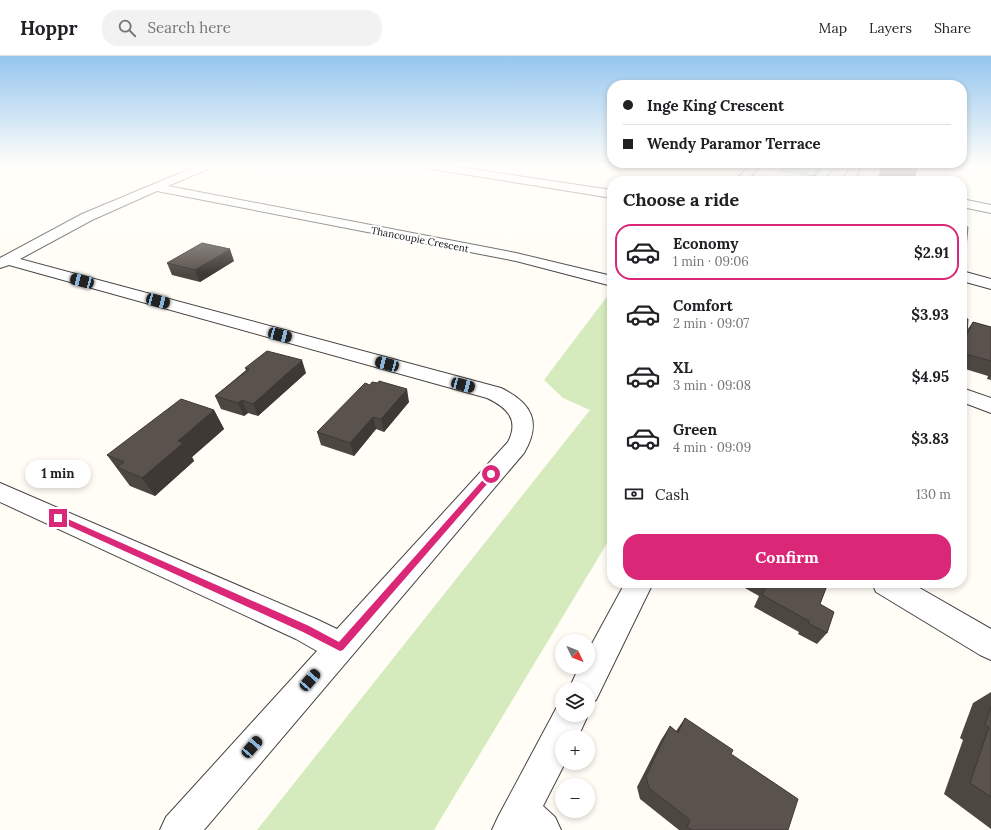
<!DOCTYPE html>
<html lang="en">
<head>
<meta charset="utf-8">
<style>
  :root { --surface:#fff; --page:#f2f2f2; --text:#202124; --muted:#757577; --line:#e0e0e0; --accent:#db2777 }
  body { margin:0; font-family:Lora,serif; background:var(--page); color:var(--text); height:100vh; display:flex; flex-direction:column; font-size:15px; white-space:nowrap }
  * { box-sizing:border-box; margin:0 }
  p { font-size:13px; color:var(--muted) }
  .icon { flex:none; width:22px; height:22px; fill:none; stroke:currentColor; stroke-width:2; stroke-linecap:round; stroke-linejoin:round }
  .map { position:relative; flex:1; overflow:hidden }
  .panel { position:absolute; left:607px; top:120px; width:360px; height:412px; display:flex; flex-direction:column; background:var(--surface); border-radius:16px; box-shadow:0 2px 6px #0003 }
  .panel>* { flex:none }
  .guide { position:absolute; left:607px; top:24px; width:360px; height:88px; border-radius:16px; box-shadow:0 2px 6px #0003; display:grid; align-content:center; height:88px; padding:0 16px; background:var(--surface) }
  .needle { width:26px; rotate:133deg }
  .controls { position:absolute; left:555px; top:578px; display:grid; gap:8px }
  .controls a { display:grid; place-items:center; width:40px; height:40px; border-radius:50%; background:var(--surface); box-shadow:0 2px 6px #0003; font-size:20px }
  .end { position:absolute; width:18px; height:18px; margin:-9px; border:5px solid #db2777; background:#fff; box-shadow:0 0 0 2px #fff }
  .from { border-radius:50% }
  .bubble { position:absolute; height:28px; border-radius:14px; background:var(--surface); box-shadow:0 2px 6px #0003; font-size:13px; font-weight:800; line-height:28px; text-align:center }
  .car { position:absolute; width:12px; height:24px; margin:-12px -6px; border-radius:5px; box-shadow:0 0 3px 1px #0007; background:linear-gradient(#222 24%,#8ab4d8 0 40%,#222 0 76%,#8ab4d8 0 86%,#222 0) }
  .guide b { display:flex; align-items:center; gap:14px; height:38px; font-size:15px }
  .guide b+b { border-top:1px solid var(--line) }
  .guide i { width:10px; height:10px; background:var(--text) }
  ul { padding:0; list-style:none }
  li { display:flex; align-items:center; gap:12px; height:56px; margin:0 8px 6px; padding:0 8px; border:2px solid transparent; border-radius:16px }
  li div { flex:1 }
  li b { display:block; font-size:15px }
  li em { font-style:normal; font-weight:800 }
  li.active { border-color:var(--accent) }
  li>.icon { width:36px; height:36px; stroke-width:1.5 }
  h2 { padding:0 16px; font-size:18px; line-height:48px }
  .pay { display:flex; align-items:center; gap:10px; height:44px; padding:0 16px; font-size:15px }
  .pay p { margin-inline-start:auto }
  .action { display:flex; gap:8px; margin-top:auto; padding:8px 16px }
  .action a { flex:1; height:46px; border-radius:16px; background:var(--accent); color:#fff; font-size:16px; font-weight:800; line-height:46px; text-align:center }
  header { display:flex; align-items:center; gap:24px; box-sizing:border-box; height:56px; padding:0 20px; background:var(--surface); border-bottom:1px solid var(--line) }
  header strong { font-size:19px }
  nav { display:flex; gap:22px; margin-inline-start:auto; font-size:14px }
  .search { width:280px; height:36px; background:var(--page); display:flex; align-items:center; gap:10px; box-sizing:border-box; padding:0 14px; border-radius:16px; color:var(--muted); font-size:15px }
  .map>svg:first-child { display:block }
  .green { fill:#d5ebbd }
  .water { fill:#b9e0f7; stroke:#3f96cf }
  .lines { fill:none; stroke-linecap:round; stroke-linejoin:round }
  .minor-casing { stroke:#444; stroke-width:2 }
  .minor { fill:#fff; fill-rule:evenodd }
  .wall { fill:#4d4742 }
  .shaded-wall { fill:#3f3936 }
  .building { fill:#5a524d; stroke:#3f3936 }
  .route { fill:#db2777 }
  .labels { text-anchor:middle; stroke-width:4; stroke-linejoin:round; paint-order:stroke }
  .far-street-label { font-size:10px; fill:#111; stroke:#fff }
</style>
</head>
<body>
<header>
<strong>Hoppr</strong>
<div class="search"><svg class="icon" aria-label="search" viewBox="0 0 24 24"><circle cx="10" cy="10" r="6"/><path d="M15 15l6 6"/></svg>Search here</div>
<nav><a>Map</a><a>Layers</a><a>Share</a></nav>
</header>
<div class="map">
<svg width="991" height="774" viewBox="0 0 991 774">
  <rect width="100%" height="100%" fill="#fffdf5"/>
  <!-- green -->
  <path class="green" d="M 609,238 L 612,239 L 612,479 L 434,774 L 257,774 L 590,354 L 563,342 L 544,324 Z"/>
  <!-- water -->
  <path class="water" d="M 785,110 L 821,110 L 814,120 L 781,115 Z"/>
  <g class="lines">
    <!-- minor casing -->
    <g class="minor-casing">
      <path id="minor" d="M 197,110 L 211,110 L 210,112 L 168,130 L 516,197 L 612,220 L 612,230 L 516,205 L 157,135 L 92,164 L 20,203 L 501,332 C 532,347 542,366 524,397 L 204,774 L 160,774 L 166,761 L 317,595 L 296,583 L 0,446 L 0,427 L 316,563 L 337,573 L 508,386 C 520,363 506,351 487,342 L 9,209 L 0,212 L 0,202 L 82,158 Z
        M 427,110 L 452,110 L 612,134 L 612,142 L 432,113 L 428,112 Z
        M 749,110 L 760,110 L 747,125 L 735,125 Z
        M 824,110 L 835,110 L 823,125 L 811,125 Z
        M 851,110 L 861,110 L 854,125 L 842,125 Z
        M 962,143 L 991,149 L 991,157 L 962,151 Z
        M 962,215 L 991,223 L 991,233 L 962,225 Z
        M 962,332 L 991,342 L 991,357 L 962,346 Z
        M 625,527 L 653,527 L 596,644 L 588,648 L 588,633 L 569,633 L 579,611 L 588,611 L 588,595 Z
        M 872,527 L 911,527 L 991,573 L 991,604 L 980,599 L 876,536 Z
        M 562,646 L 562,659 L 588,659 L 578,681 L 562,681 L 562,707 L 565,707 L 543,750 L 555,761 L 561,774 L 492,774 L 498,761 L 559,647 Z"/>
    </g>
    <!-- minor -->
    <use href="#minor" class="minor"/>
  </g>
  <!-- wall -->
  <path class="wall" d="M 882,110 L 918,110 L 913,125 L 877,125 Z
    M 962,170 L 966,191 L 962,198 Z
    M 234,205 L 200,226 L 172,219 L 167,207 Z
    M 962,262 L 967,274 L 973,266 L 991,271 L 991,324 L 987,323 L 988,320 L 962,312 Z
    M 245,312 L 306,317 L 258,360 L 248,357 L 244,360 L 221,353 L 215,340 L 246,314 Z
    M 370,329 L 409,346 L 384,376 L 376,373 L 354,400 L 321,389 L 317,376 Z
    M 214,354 L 224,373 L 192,401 L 194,405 L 155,440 L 130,430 L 107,399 Z
    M 736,527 L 828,527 L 820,548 L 827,577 L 817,588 L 798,578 L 799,576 L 754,551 L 759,540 Z
    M 991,636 L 991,773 L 944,738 L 963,684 L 960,682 L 973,647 Z
    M 685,662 L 731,698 L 788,774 L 679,774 L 640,743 L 637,731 L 661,684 L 670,670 L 676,675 Z"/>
  <!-- shaded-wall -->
  <path class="shaded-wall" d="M 230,193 L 234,205 L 200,226 L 195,214 Z
    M 302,304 L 306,317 L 258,360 L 253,348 Z
    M 407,333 L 409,346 L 384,376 L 381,363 Z
    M 242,344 L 248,357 L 244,360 L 238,347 Z
    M 214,354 L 224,373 L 192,401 L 194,405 L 155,440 L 142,422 L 178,385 Z
    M 373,361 L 376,373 L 354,400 L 350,387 Z"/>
  <!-- building -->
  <path class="building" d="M 883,110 L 918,110 L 913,125 L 878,125 Z
    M 962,170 L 968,171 L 966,191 L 962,190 Z
    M 202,187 L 230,193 L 195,214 L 167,207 Z
    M 962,262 L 968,263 L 967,279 L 973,266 L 991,271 L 991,305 L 962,297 Z
    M 267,295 L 302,304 L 253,348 L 242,344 L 238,347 L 215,340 L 249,313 L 245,312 Z
    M 379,325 L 407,333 L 381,363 L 373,361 L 350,387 L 317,376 L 365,327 L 370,329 L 372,326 L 378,327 Z
    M 181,343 L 214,354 L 178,385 L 183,387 L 142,422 L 117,411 L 124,406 L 107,399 Z
    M 766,527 L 828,527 L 820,548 L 834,556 L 827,577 L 808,567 L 809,565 L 762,539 L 767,528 Z
    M 991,651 L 991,741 L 970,727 L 989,671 L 985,669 Z
    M 685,662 L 733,694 L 731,698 L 798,743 L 788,774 L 691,774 L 687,771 L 690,764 L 649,732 L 646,720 L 670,670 L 678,677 Z"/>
  <!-- sky -->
  <linearGradient id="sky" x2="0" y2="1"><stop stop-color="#95c6ee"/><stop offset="0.5" stop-color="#fffefa"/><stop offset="1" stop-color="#fffefa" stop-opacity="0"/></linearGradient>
  <rect width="991" height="218" fill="url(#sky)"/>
  <!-- route -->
  <path class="route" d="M 491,416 L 495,418 L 494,420 L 343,594 L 340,595 L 303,576 L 56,464 L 55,462 L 56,460 L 61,460 L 309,570 L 339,586 L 489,417 Z"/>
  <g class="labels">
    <!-- far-street labels -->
    <g class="far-street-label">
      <text transform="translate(420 183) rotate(11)" y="4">Thancoupie Crescent</text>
    </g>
  </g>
</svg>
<div class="controls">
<a><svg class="needle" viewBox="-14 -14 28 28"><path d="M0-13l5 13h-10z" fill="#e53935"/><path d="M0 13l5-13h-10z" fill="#757577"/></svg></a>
<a><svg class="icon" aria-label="layers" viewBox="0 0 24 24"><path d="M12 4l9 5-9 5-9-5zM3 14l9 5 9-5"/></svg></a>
<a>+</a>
<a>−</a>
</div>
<i class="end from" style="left:491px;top:418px"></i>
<i class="end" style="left:58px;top:462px"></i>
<div class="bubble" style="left:25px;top:404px;width:66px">1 min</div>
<i class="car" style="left:82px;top:225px;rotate:285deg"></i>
<i class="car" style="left:158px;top:245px;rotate:105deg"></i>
<i class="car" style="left:280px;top:279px;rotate:105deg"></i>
<i class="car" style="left:387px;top:308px;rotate:285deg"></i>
<i class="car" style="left:463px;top:329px;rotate:105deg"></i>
<i class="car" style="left:310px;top:624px;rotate:41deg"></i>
<i class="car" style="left:252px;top:691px;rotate:41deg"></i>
<div class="guide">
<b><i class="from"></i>Inge King Crescent</b>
<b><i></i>Wendy Paramor Terrace</b>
</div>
<section class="panel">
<h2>Choose a ride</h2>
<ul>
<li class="active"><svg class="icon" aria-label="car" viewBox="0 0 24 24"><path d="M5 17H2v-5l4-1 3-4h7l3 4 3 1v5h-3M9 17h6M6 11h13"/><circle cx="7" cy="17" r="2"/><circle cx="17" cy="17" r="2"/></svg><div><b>Economy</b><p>1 min · 09:06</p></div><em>$2.91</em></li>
<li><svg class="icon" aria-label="car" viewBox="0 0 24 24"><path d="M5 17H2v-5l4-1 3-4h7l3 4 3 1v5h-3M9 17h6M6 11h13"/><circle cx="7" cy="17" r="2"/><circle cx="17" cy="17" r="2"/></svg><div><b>Comfort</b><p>2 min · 09:07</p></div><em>$3.93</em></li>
<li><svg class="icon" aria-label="car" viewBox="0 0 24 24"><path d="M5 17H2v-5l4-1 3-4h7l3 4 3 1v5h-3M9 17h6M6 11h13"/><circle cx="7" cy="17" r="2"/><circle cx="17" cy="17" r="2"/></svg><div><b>XL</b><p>3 min · 09:08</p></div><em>$4.95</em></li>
<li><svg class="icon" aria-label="car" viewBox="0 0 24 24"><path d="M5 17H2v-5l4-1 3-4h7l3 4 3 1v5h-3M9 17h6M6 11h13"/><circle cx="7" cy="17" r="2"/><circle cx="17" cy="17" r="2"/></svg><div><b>Green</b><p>4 min · 09:09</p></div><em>$3.83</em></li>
</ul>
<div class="pay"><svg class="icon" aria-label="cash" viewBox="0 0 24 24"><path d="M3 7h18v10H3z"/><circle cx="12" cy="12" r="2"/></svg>Cash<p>130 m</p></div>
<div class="action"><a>Confirm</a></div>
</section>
</div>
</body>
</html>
